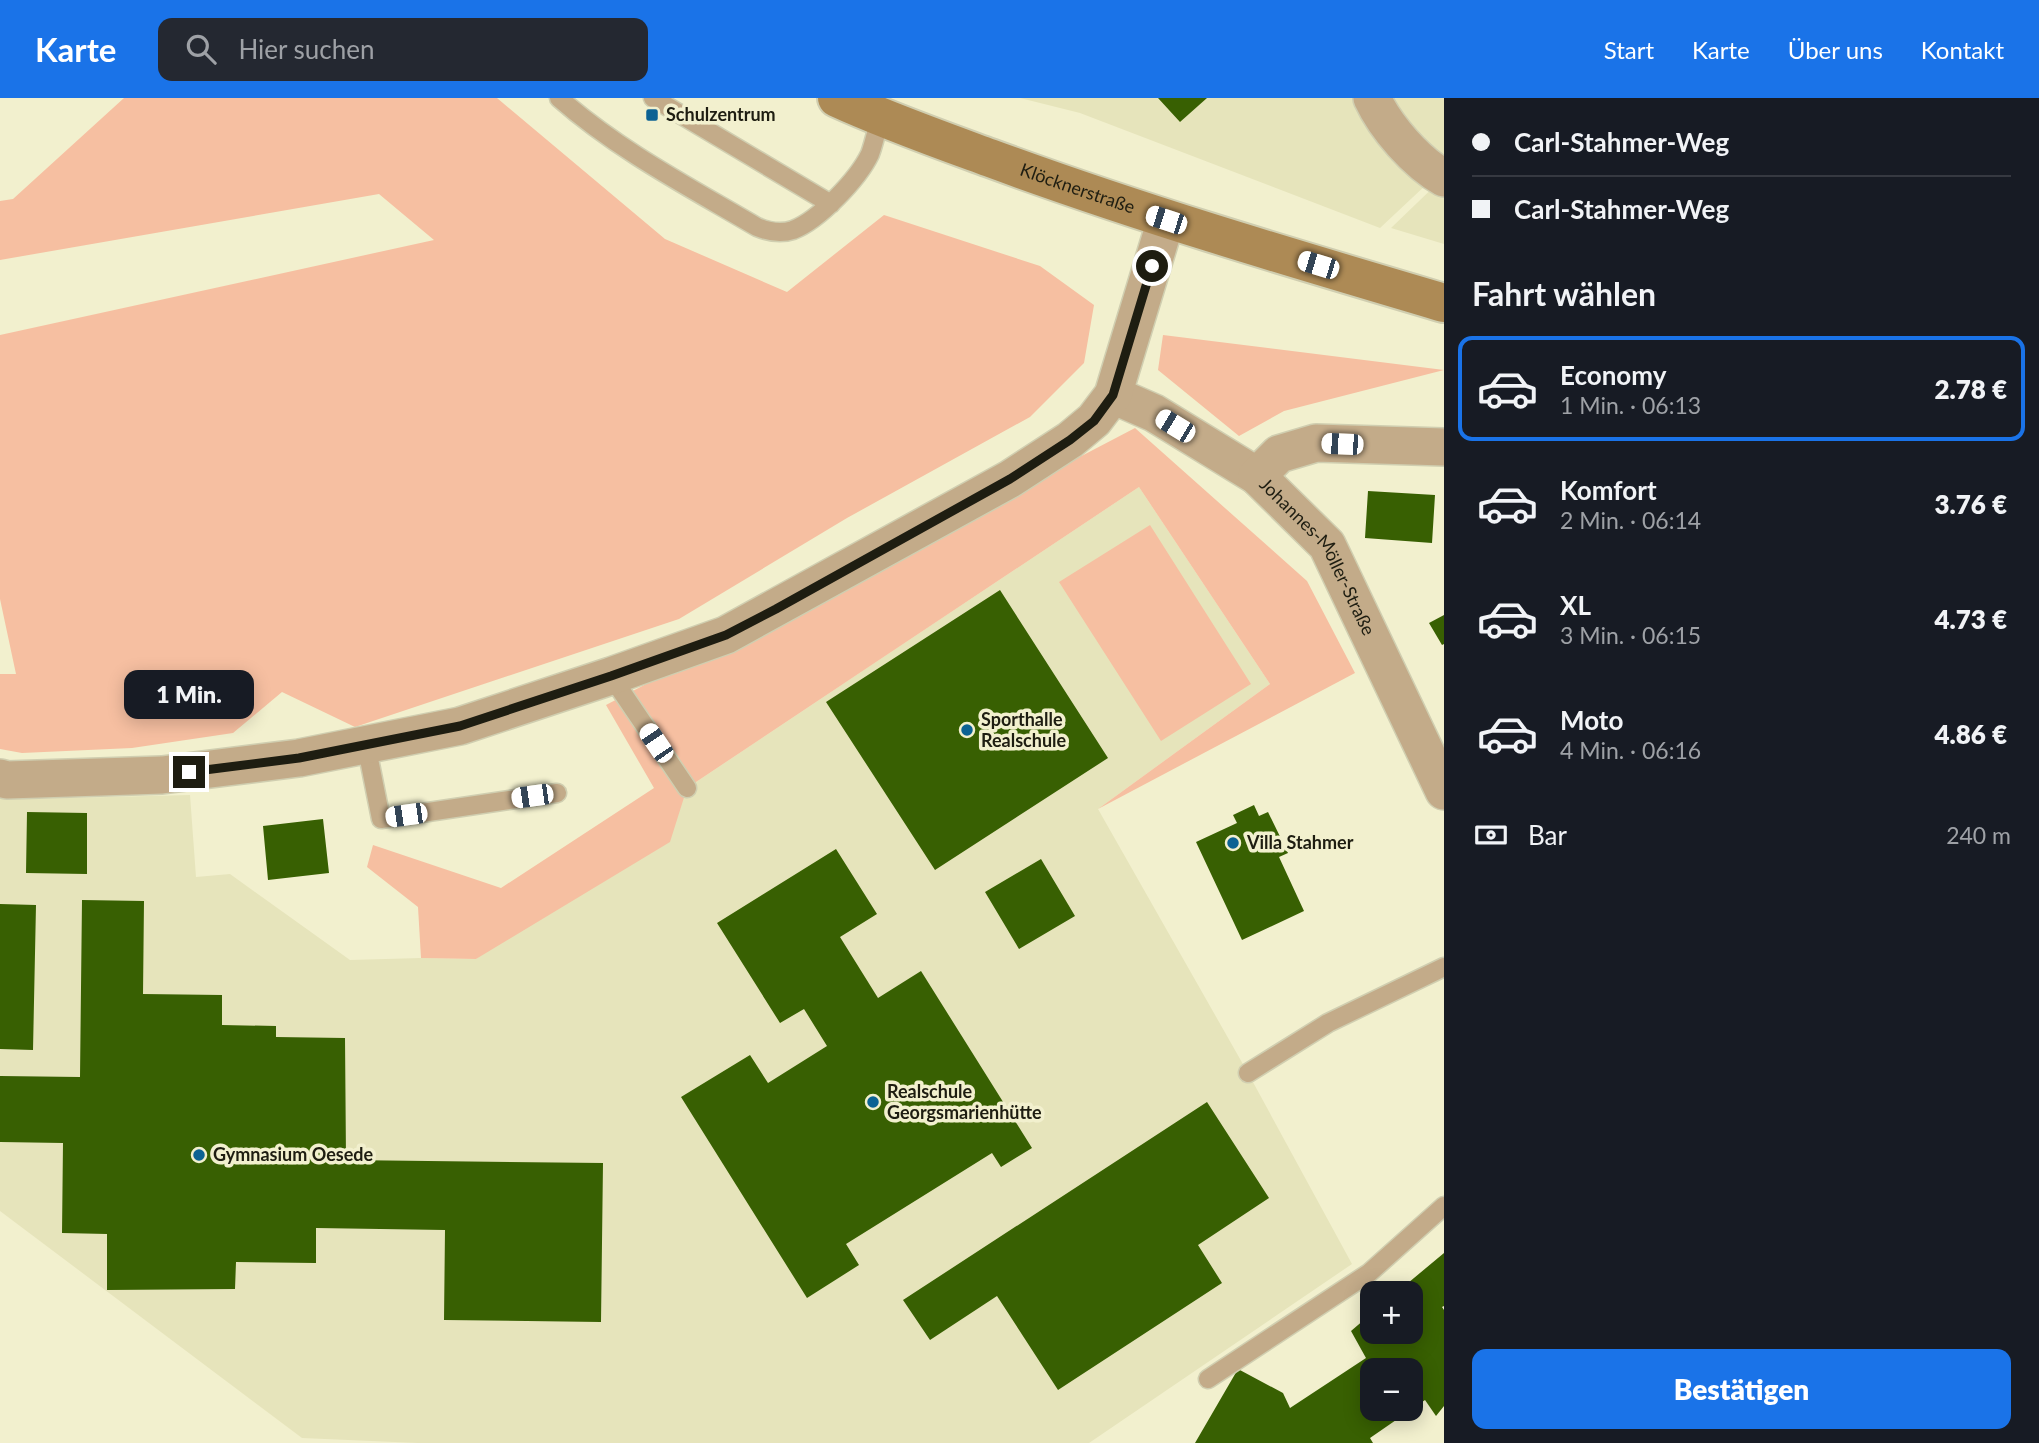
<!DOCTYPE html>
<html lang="de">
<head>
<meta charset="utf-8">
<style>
  :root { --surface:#171b24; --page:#242831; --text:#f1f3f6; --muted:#9ea1a6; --line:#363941; --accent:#1a73e8 }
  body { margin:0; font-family:Lato,sans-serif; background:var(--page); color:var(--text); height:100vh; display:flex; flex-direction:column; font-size:26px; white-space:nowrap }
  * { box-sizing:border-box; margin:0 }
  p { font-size:23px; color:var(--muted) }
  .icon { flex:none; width:38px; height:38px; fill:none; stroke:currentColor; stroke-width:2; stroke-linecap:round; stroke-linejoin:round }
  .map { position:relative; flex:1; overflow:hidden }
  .details { display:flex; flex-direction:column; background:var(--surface); width:595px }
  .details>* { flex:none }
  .hud { display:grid; align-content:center; height:154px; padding:0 28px; background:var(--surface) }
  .fabs { position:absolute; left:1360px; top:1183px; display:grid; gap:14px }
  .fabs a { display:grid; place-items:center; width:63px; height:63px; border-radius:14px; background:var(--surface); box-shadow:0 4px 18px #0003; font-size:35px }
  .end { position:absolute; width:32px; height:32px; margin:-16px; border:9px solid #1e1d11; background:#fff; box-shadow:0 0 0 4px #fff }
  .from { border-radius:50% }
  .bubble { position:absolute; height:49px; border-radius:14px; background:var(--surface); box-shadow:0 4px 18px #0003; font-size:23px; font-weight:800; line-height:49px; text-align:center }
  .car { position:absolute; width:21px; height:42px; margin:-21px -10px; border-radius:9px; box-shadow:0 0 5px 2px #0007; background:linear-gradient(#fff 24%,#345 0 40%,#fff 0 76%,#345 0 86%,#fff 0) }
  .hud b { display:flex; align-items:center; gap:24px; height:66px; font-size:26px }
  .hud b+b { border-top:2px solid var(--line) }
  .hud i { width:18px; height:18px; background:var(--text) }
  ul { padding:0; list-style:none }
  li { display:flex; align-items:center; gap:21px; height:105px; margin:0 14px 10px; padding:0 14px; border:4px solid transparent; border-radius:14px }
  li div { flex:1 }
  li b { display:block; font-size:26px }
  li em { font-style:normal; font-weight:800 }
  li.active { border-color:var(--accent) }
  li>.icon { width:63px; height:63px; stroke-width:1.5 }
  h2 { padding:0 28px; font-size:32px; line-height:84px }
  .pay { display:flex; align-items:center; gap:18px; height:77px; padding:0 28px; font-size:26px }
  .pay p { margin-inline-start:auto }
  .cta { display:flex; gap:14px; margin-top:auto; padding:14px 28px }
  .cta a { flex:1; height:80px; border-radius:14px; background:var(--accent); color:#fff; font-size:28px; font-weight:800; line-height:80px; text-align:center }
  header { display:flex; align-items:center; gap:42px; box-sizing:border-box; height:98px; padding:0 35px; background:var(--accent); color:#fff }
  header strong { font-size:33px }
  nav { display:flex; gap:38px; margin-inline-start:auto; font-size:24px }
  .search { width:490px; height:63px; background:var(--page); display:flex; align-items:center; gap:18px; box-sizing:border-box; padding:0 24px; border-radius:14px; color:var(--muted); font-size:26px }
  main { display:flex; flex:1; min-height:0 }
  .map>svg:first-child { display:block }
  .built { fill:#e6e4bb }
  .green { fill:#f6bfa1 }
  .building { fill:#386002; fill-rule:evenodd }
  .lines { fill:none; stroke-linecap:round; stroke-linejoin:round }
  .service-casing { stroke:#d0ceb0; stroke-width:21 }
  .minor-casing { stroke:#d0ceb0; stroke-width:40 }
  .secondary-casing { stroke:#d0ceb0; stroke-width:42 }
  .service { stroke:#c3ab89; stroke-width:18 }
  .minor { stroke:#c3ab89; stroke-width:37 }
  .secondary { stroke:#ad8a55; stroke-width:38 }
  .route { stroke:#1e1d11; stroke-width:9 }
  .poi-dot { fill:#0c6293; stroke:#f2f0ce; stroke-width:2.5 }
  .labels { text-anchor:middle; stroke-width:7; stroke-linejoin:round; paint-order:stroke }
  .poi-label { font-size:18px; font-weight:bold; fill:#1e1d11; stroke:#f2f0ce; text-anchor:start }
  .street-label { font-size:18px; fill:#1e1d11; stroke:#f2f0ce }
</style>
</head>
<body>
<header>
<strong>Karte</strong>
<div class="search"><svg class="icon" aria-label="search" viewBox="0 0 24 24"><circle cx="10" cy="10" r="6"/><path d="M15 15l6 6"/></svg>Hier suchen</div>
<nav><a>Start</a><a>Karte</a><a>Über uns</a><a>Kontakt</a></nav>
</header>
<main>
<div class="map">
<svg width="1444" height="1345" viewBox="0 0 1444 1345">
  <rect width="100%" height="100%" fill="#f2f0ce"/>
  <!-- built -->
  <path class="built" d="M 1020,0 L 1444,0 L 1444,70 L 1380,130 L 1080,15 Z
    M 1444,79 L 1444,146 L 1391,130 Z
    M 1139,389 L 1270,586 L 1098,711 L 1248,975 L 1352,1166 L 1089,1345 L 418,1345 L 302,1340 L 0,1113 L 0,696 L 27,701 L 190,697 L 196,779 L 230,776 L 350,862 L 421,860 L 476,861 L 687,690 Z"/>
  <!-- green -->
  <path class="green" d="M 124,0 L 497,0 L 665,141 L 787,194 L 884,117 L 1040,168 L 1094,207 L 1084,265 L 1030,319 L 847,420 L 679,521 L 355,629 L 282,594 L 233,635 L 132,650 L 22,655 L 0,651 L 0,576 L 16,576 L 0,501 L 0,237 L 434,142 L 379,96 L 0,162 L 0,103 L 13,101 Z
    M 1163,237 L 1444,272 L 1284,313 L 1239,338 L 1158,272 Z
    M 1135,330 L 1307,483 L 1355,575 L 1098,711 L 1270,586 L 1139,389 L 687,690 L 670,744 L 476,861 L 421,860 L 418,809 L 367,769 L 373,747 L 501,790 L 654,690 L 606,607 Z
    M 1150,427 L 1251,586 L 1161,643 L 1059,484 Z"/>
  <!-- building -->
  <path class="building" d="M 1158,0 L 1207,0 L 1180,24 Z
    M 1368,393 L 1435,397 L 1432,445 L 1365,440 Z
    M 1000,492 L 1108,660 L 935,772 L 826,604 Z
    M 1444,517 L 1444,546 L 1442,547 L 1429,525 Z
    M 1254,707 L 1259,718 L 1268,714 L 1288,755 L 1279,759 L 1304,813 L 1242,842 L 1196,744 L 1237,725 L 1233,717 Z
    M 27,714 L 87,715 L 87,776 L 26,775 Z
    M 323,721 L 329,775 L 268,782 L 263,728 Z
    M 836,751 L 877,816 L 840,839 L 878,900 L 921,873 L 1032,1050 L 1001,1069 L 992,1055 L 846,1146 L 859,1167 L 807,1200 L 681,999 L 750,957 L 768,985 L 827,948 L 804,911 L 780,925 L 717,825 Z
    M 1041,761 L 1075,818 L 1019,851 L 985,794 Z
    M 82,802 L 144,803 L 143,896 L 222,897 L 222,927 L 276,928 L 276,939 L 345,940 L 346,1062 L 603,1065 L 601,1224 L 444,1222 L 445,1132 L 316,1130 L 316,1165 L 236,1164 L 235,1191 L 107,1192 L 107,1136 L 62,1135 L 63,1045 L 0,1044 L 0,978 L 80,979 Z
    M 0,806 L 36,807 L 33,952 L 0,951 Z
    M 1207,1004 L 1269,1100 L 1198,1147 L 1222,1185 L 1058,1292 L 997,1198 L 930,1242 L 903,1202 Z
    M 1444,1155 L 1444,1208 L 1442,1209 L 1444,1212 L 1444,1308 L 1436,1318 L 1425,1302 L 1370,1340 L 1373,1345 L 1195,1345 L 1238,1271 L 1283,1295 L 1290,1310 L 1366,1260 L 1351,1233 L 1372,1215 L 1372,1234 L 1410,1234 L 1410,1195 L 1396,1195 ZM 1372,1272 L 1410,1272 L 1410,1311 L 1372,1311 Z"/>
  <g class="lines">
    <!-- service casing -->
    <g class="service-casing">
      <path id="service" d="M 559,0 C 618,52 689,89 757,129 C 769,134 781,136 793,132 C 819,122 858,81 870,56 C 874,45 877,31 880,20
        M 653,0 L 831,106
        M 611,578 L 687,690
        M 366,646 L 381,721 L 557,695
        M 1248,975 L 1328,925 L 1444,869
        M 1208,1281 L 1369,1175 L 1444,1108"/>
    </g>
    <!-- minor casing -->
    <g class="minor-casing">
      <g id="minor">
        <path d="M 1372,0 C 1386,30 1416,64 1444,80"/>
        <path id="s1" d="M 1113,297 L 1154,315 L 1257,378 L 1327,447 L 1444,693"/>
        <path d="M 1257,378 L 1279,356 L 1316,345 L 1444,349"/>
        <path d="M 0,680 L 7,682 L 162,677 L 299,660 L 460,628 L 611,578 L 726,537 L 1010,381 L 1070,342 L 1094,322 L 1113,297 L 1166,122"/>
      </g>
    </g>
    <!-- secondary casing -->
    <g class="secondary-casing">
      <g id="secondary">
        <path id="s2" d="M 837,0 C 887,23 938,41 990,60 C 1139,115 1292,160 1444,205"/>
      </g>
    </g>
    <!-- service -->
    <use href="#service" class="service"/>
    <!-- minor -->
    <use href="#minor" class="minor"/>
    <!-- secondary -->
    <use href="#secondary" class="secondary"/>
  </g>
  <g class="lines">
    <!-- route -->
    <path class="route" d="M 189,674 L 299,660 L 460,628 L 611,578 L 726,537 L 776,511 L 1010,381 L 1070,342 L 1094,323 L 1113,297 L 1152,168"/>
  </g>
  <!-- markers -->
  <g class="poi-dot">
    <rect x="645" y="10" width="14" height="14" rx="3.5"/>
    <circle cx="967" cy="632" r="7"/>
    <circle cx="1233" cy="745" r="7"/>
    <circle cx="873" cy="1004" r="7"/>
    <circle cx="199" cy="1057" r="7"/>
  </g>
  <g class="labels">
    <!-- poi labels -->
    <g class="poi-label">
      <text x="666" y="23">Schulzentrum</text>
      <text x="981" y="628">Sporthalle<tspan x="981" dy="21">Realschule</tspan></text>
      <text x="1247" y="751">Villa Stahmer</text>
      <text x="887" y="1000">Realschule<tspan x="887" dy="21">Georgsmarienhütte</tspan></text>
      <text x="213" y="1063">Gymnasium Oesede</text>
    </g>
    <!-- street labels -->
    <g class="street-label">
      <text dy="6" stroke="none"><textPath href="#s2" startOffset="257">Klöcknerstraße</textPath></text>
      <text dy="6" stroke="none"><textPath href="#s1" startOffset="268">Johannes-Möller-Straße</textPath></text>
    </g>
  </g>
</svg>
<div class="fabs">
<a>+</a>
<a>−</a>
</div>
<i class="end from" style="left:1152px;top:168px"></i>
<i class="end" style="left:189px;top:674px"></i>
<div class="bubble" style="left:124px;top:572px;width:130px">1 Min.</div>
<i class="car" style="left:1166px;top:122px;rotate:288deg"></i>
<i class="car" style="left:1318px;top:167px;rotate:287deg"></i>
<i class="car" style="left:1175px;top:328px;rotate:301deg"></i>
<i class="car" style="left:1342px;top:346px;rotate:272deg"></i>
<i class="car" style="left:656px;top:645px;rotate:326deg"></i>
<i class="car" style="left:532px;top:698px;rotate:262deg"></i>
<i class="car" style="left:406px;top:717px;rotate:262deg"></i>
</div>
<section class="details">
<div class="hud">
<b><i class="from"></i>Carl-Stahmer-Weg</b>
<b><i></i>Carl-Stahmer-Weg</b>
</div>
<h2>Fahrt wählen</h2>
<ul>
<li class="active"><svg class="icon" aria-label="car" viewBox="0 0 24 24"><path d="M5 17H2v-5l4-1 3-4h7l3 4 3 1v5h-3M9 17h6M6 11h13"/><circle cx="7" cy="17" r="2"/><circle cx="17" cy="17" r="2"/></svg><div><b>Economy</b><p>1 Min. · 06:13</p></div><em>2.78 €</em></li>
<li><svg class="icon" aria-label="car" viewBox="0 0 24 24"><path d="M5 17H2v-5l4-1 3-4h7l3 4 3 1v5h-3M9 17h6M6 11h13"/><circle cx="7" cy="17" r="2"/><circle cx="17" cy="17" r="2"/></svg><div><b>Komfort</b><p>2 Min. · 06:14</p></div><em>3.76 €</em></li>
<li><svg class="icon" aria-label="car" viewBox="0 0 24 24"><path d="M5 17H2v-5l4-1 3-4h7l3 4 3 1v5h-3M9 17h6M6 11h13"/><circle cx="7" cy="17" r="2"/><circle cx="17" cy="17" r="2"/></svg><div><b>XL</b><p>3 Min. · 06:15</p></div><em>4.73 €</em></li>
<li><svg class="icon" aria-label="car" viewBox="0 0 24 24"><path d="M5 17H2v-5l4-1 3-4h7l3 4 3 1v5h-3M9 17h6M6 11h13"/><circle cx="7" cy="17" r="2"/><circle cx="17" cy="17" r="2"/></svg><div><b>Moto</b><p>4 Min. · 06:16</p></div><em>4.86 €</em></li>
</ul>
<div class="pay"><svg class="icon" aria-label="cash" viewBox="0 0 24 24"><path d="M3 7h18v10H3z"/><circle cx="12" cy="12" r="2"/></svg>Bar<p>240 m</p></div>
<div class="cta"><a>Bestätigen</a></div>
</section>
</main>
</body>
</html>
